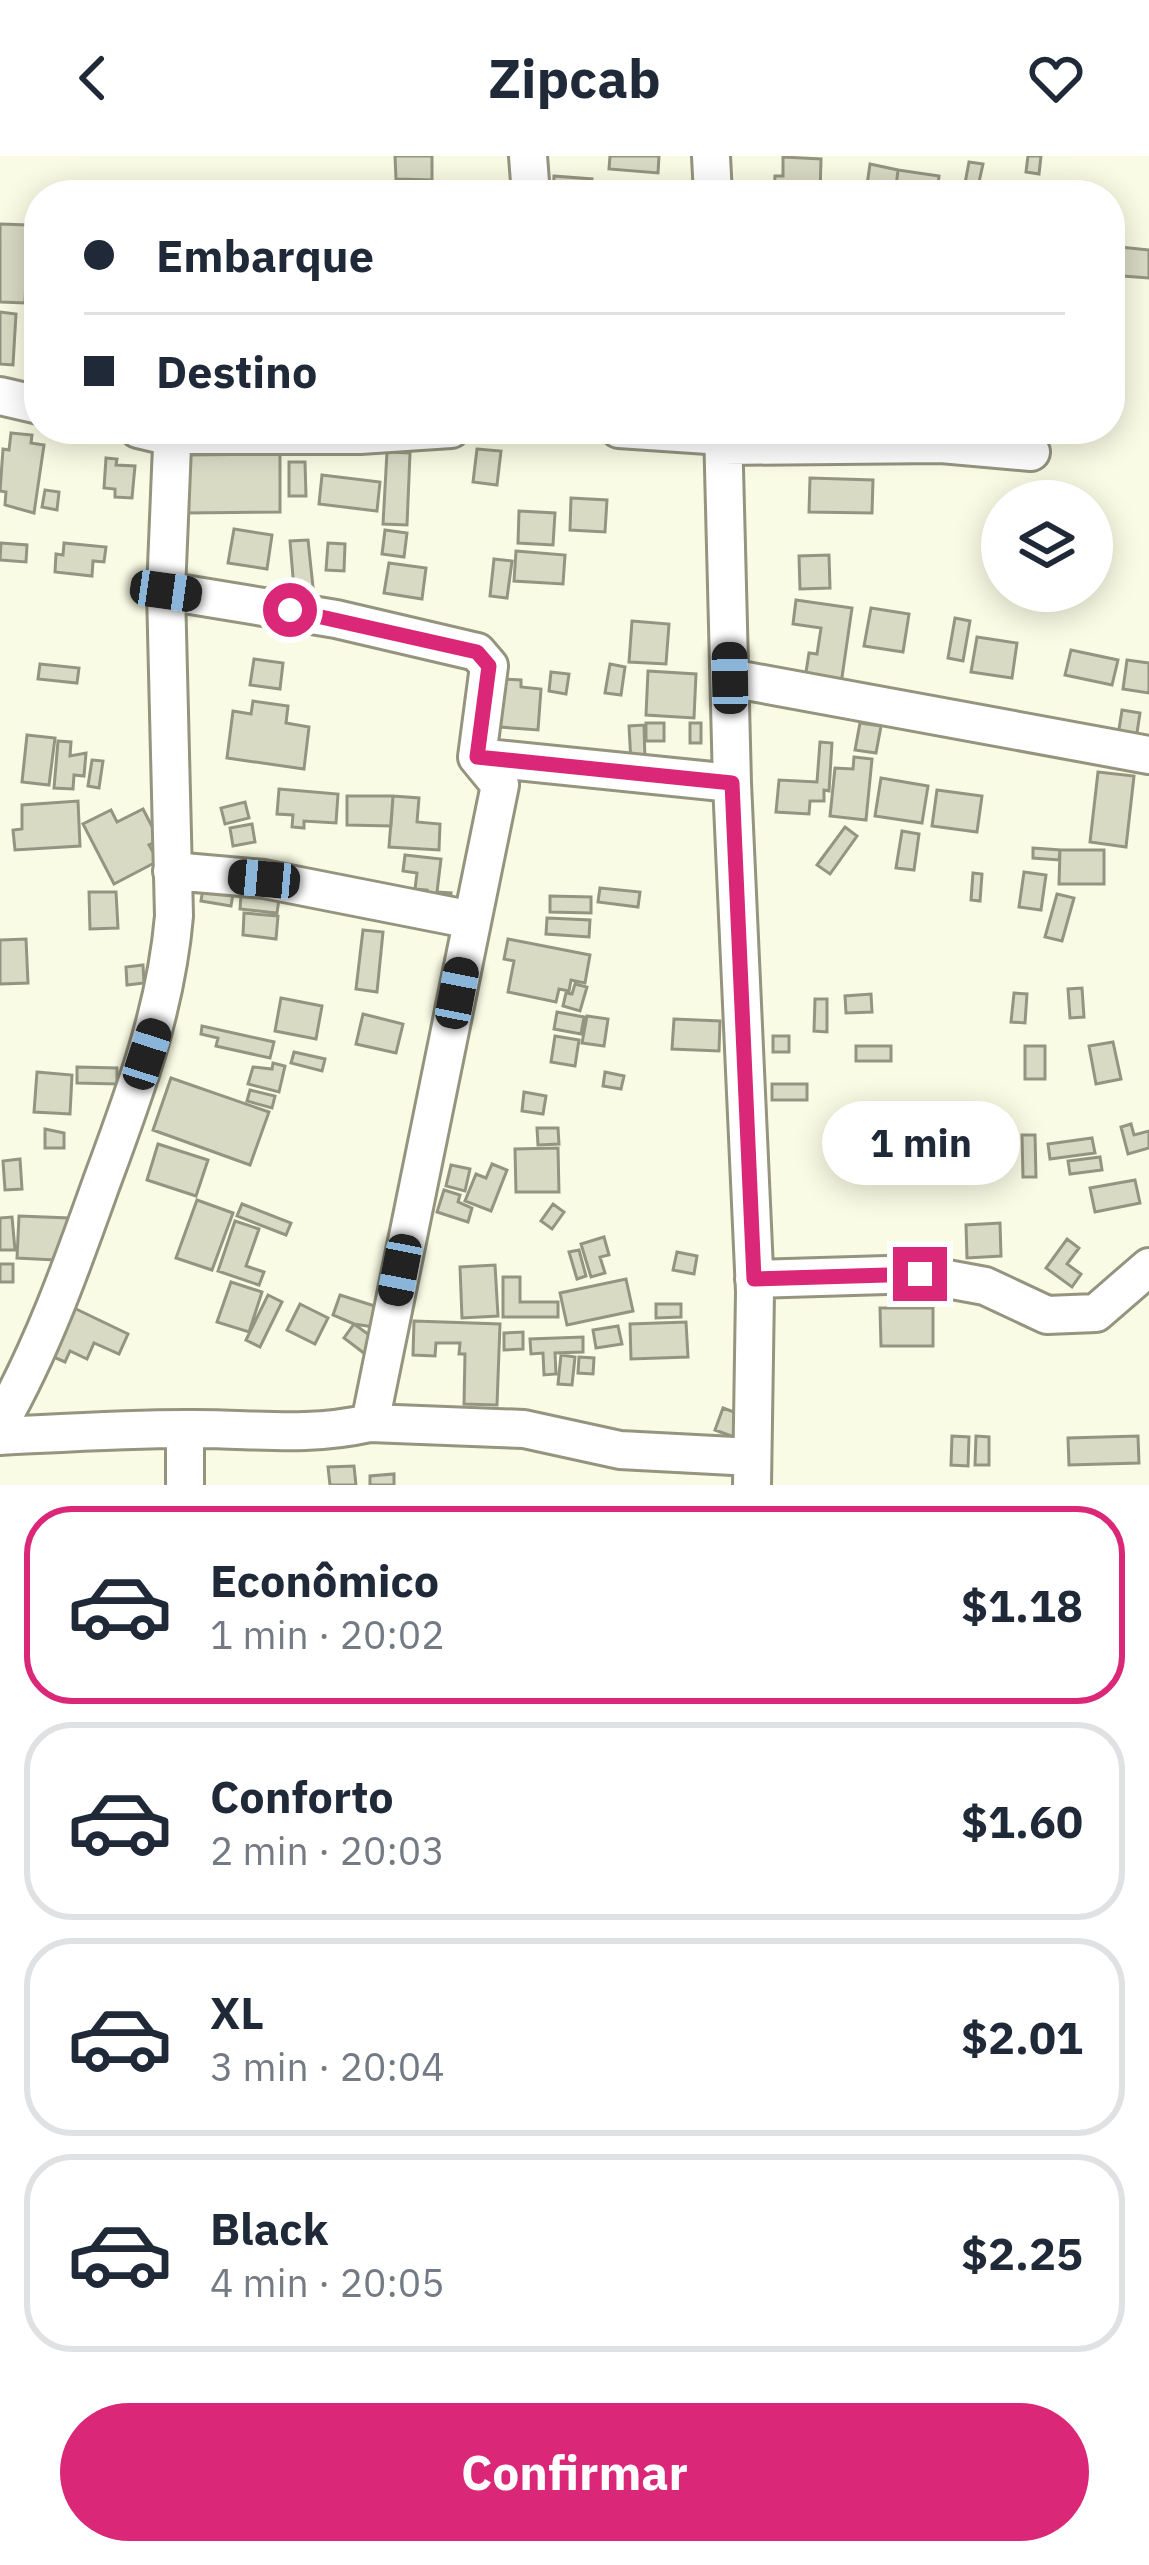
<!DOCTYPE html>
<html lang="pt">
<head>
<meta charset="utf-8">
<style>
  :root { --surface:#fff; --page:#f6f6f7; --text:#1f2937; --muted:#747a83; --line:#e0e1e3; --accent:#db2777 }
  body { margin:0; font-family:"IBM Plex Sans",sans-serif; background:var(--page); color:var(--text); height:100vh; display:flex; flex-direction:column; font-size:45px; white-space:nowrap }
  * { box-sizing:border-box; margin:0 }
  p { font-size:39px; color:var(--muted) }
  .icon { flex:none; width:66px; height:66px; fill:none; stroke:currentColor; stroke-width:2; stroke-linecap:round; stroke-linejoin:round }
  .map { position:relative; height:1329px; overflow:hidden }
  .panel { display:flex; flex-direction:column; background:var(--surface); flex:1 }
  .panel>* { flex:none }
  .hud { position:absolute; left:24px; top:24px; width:1101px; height:264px; border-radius:48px; box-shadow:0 6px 30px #0003; display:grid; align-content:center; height:264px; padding:0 60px; background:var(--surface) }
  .fabs { position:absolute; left:981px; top:324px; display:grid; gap:24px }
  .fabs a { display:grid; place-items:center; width:132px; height:132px; border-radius:50%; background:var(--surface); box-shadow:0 6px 30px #0003; font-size:60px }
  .end { position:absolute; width:54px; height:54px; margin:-27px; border:15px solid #db2777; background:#fff; box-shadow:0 0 0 6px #fff }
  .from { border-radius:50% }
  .bubble { position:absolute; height:84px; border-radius:42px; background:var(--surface); box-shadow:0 6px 30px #0003; font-size:39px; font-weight:700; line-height:84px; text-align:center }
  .car { position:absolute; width:36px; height:72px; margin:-36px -18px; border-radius:15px; box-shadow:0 0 9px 3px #0007; background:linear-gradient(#222 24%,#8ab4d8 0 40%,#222 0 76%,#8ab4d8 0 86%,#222 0) }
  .hud b { display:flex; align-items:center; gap:42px; height:114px; font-size:45px }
  .hud b+b { border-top:3px solid var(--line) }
  .hud i { width:30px; height:30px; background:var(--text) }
  ul { padding:21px 0 0; list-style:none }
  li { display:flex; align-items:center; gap:36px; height:198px; margin:0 24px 18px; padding:0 36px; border:6px solid var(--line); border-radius:48px }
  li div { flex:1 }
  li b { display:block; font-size:45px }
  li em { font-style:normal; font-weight:700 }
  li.active { border-color:var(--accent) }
  li>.icon { width:108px; height:108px; stroke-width:1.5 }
  .cta { display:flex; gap:24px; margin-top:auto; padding:24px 60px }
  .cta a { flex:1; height:138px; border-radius:72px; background:var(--accent); color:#fff; font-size:48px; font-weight:700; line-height:138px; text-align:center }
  header { display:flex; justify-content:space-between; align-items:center; height:156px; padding:0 60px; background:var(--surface); font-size:54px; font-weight:700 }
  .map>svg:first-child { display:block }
  .building { fill:#d9dac4; stroke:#949580; stroke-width:3 }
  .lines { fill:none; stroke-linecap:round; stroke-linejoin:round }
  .minor-casing { stroke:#94947f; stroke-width:42 }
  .minor { stroke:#fff; stroke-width:36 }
  .route { stroke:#db2777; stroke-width:15 }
</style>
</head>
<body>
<header><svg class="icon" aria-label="back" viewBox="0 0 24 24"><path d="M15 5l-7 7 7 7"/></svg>Zipcab<svg class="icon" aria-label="heart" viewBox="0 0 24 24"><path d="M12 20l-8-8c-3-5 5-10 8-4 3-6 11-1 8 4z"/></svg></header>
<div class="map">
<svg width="1149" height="1329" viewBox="0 0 1149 1329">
  <rect width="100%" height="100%" fill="#fafbe4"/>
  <!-- building -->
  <path class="building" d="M 395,0 L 432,0 L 432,24 L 396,23 Z
    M 610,0 L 659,0 L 658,17 L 609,13 Z
    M 1028,0 L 1041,0 L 1039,18 L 1026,16 Z
    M 783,1 L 821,3 L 820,39 L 774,38 L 775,20 L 783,20 Z
    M 969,6 L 983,8 L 979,26 L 990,28 L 987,39 L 963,38 Z
    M 870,8 L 898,14 L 895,39 L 878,39 L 879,31 L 867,29 Z
    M 898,14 L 939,20 L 937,39 L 895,39 Z
    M 554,20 L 592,23 L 591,39 L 553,39 Z
    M 0,68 L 28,69 L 25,147 L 0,146 Z
    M 1110,90 L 1149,94 L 1149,122 L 1110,119 Z
    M 0,156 L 16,158 L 13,209 L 0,208 Z
    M 11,277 L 32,279 L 31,287 L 44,289 L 34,357 L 5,349 L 6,336 L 0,335 L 3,293 L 9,294 Z
    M 477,293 L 501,295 L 497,329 L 473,326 Z
    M 387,296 L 410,297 L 407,369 L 383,368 Z
    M 280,298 L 280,356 L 185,357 L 185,299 Z
    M 106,302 L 117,303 L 116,309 L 135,310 L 132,342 L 115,341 L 115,333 L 104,332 Z
    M 289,306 L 305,306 L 306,340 L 289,340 Z
    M 322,319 L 380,326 L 377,355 L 319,348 Z
    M 810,322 L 873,324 L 872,357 L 809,356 Z
    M 45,334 L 59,336 L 57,354 L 42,351 Z
    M 571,342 L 607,344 L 605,376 L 570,374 Z
    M 519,355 L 555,357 L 553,389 L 518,387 Z
    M 234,373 L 272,379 L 267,413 L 228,407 Z
    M 385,374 L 407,377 L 404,401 L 382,398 Z
    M 308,384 L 313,431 L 294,433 L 290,385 Z
    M 1,387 L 27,389 L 26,406 L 0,404 Z
    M 64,387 L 106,391 L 104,406 L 93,405 L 92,420 L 55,416 L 56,398 L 63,399 Z
    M 328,387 L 345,388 L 344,415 L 326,414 Z
    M 516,395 L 565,399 L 563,428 L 514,425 Z
    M 829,399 L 830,432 L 800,433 L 799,400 Z
    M 494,403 L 512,405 L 507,442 L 490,440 Z
    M 389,407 L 426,412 L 422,443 L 384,437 Z
    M 796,444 L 852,452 L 840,535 L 804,529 L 809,497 L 817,498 L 821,472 L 793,468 Z
    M 871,452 L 909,458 L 903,496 L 864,490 Z
    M 955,462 L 970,465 L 963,505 L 948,502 Z
    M 632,465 L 669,468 L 666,508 L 629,506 Z
    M 977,481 L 1017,487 L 1012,522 L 971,516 Z
    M 1071,494 L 1118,504 L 1112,529 L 1065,519 Z
    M 254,503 L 283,507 L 280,533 L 250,529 Z
    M 1127,504 L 1149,507 L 1149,537 L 1123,533 Z
    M 40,508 L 79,512 L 77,527 L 38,523 Z
    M 610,508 L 625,511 L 621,539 L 605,537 Z
    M 648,515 L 696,518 L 694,562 L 646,559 Z
    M 551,516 L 569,518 L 566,538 L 549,535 Z
    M 503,523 L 521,524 L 521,531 L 541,533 L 538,574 L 500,571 Z
    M 253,545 L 288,550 L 286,567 L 309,571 L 304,613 L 227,602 L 233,555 L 251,558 Z
    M 1122,554 L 1140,557 L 1135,590 L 1117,586 Z
    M 646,567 L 664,567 L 664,585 L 646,585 Z
    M 690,567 L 701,567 L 701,587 L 690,587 Z
    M 860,567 L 881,570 L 876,597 L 855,594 Z
    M 644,569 L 645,605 L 631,606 L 629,570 Z
    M 27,579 L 55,582 L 49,629 L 22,626 Z
    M 58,585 L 71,586 L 70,600 L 86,597 L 84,620 L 74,619 L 73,633 L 54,632 Z
    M 820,586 L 832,587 L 829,635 L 824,634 L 824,645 L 810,645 L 809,658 L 776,656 L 779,624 L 817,626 Z
    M 854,601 L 872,603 L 866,664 L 830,660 L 835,612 L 853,613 Z
    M 92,604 L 103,605 L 99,632 L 88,630 Z
    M 1098,616 L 1134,620 L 1126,691 L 1090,686 Z
    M 881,622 L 928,630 L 922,667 L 875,660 Z
    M 279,633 L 338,638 L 336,667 L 304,665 L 304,672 L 292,671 L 293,659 L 277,658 Z
    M 937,634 L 982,640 L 977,676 L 932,670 Z
    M 347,640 L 393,640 L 391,670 L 347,669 Z
    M 393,640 L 419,642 L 417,666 L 440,668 L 439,694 L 389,691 Z
    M 78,645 L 80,690 L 15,694 L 13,674 L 22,673 L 22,649 Z
    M 245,646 L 249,662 L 225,668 L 221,652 Z
    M 143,653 L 159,684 L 149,689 L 158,705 L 114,728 L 83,668 L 111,654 L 117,666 Z
    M 252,668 L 255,686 L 233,690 L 230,672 Z
    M 845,671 L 857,680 L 830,718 L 817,709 Z
    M 902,675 L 919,678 L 914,714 L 896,712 Z
    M 1033,692 L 1060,694 L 1059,704 L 1033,702 Z
    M 1060,694 L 1104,694 L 1104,728 L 1059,728 Z
    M 405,699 L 441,703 L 437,736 L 451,737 L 449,751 L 426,748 L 427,734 L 415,733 L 417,717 L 403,715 Z
    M 1024,716 L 1046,719 L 1041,754 L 1019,751 Z
    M 973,717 L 982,718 L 980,745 L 971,744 Z
    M 600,732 L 640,736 L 638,751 L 598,746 Z
    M 203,733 L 233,738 L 231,750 L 201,745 Z
    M 89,736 L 116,736 L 118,772 L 90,773 Z
    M 1057,738 L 1074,742 L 1062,785 L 1045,781 Z
    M 241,739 L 279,743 L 277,757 L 240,753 Z
    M 550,740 L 591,741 L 591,757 L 550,756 Z
    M 244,757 L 278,760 L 276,783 L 243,779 Z
    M 547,762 L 590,764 L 589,781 L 546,778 Z
    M 363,774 L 383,776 L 377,836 L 356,833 Z
    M 26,783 L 28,827 L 0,828 L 0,784 Z
    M 508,783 L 590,799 L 585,827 L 571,824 L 569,835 L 559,833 L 556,846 L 508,836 L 514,805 L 504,803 Z
    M 143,809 L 144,827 L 127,829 L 126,811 Z
    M 575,828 L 587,831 L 580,855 L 563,850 L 566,837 L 572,838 Z
    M 1082,832 L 1084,861 L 1070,862 L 1068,833 Z
    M 1014,837 L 1027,838 L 1025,867 L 1011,866 Z
    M 871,838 L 872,856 L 846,857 L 845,840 Z
    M 281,842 L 322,850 L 316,883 L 275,875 Z
    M 815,843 L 827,843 L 827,876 L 814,875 Z
    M 557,856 L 584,861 L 581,878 L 554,873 Z
    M 363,858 L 403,868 L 396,897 L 356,888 Z
    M 587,860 L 608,863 L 604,890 L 582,887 Z
    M 674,863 L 720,865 L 719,895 L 672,893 Z
    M 202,870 L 274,886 L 270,902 L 216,890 L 218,882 L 201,878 Z
    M 555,880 L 579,884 L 575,910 L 551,906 Z
    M 773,880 L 789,880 L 789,896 L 773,896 Z
    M 1113,886 L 1121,923 L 1096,928 L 1089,890 Z
    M 856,890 L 891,890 L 891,905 L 856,905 Z
    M 1025,890 L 1045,890 L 1045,923 L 1025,923 Z
    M 294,896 L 325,903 L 322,915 L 291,907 Z
    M 273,907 L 285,910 L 279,936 L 248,928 L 253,911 L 272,913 Z
    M 77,911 L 117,912 L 117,928 L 77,927 Z
    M 37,916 L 72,919 L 70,958 L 34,956 Z
    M 605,916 L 624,920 L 621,933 L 603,930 Z
    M 171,922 L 269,956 L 250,1009 L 153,974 Z
    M 772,928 L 807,928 L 807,944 L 772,944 Z
    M 250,934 L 275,940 L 272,952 L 247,945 Z
    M 524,936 L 546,940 L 543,958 L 522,955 Z
    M 1131,968 L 1134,979 L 1149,975 L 1149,992 L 1128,998 L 1121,971 Z
    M 537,972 L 558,972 L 559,988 L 538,989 Z
    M 45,973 L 64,977 L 64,992 L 45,992 Z
    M 1022,979 L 1035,979 L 1036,1021 L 1023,1021 Z
    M 1092,982 L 1095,997 L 1050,1003 L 1048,988 Z
    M 158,988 L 208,1004 L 196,1040 L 147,1024 Z
    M 558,992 L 559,1036 L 516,1036 L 515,993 Z
    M 1100,1001 L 1102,1014 L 1070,1018 L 1068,1005 Z
    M 20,1003 L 22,1033 L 5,1034 L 3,1005 Z
    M 492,1008 L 507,1014 L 491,1055 L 465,1045 L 476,1018 L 486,1022 Z
    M 451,1009 L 470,1013 L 465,1035 L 446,1030 Z
    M 1135,1024 L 1140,1047 L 1095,1056 L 1090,1032 Z
    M 444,1034 L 460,1039 L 458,1046 L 472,1052 L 468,1066 L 437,1056 Z
    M 197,1044 L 233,1057 L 212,1114 L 176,1102 Z
    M 242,1048 L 291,1067 L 286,1079 L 237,1060 Z
    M 553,1048 L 564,1056 L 552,1073 L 541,1065 Z
    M 19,1060 L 69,1062 L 55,1104 L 17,1102 Z
    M 12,1061 L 15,1094 L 0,1094 L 0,1062 Z
    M 235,1065 L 259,1073 L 246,1110 L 264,1116 L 259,1129 L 218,1115 Z
    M 1000,1067 L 1001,1100 L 967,1102 L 966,1069 Z
    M 604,1081 L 609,1099 L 600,1101 L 605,1117 L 591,1121 L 581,1088 Z
    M 1067,1083 L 1079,1092 L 1067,1108 L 1081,1118 L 1072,1131 L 1046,1112 Z
    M 579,1094 L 586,1120 L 577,1123 L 569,1096 Z
    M 677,1096 L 697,1100 L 694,1118 L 673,1114 Z
    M 0,1108 L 13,1108 L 13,1126 L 0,1126 Z
    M 495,1109 L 498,1160 L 462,1162 L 460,1111 Z
    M 503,1121 L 520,1121 L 520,1146 L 558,1146 L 558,1161 L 503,1161 Z
    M 626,1123 L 633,1155 L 567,1169 L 560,1137 Z
    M 231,1126 L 262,1136 L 249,1176 L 217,1166 Z
    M 268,1139 L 282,1146 L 260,1191 L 246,1184 Z
    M 340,1139 L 381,1152 L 374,1171 L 354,1168 L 333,1159 Z
    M 300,1148 L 328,1162 L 315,1188 L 287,1174 Z
    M 656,1148 L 681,1148 L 681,1161 L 656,1162 Z
    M 74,1152 L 128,1178 L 119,1198 L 94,1187 L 87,1203 L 70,1195 L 65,1206 L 51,1200 Z
    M 880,1152 L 933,1152 L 933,1190 L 881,1190 Z
    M 414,1165 L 500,1168 L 497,1249 L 464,1248 L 465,1198 L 459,1198 L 460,1187 L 436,1187 L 435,1200 L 413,1199 Z
    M 686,1166 L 688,1201 L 631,1203 L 630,1168 Z
    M 354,1168 L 379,1186 L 369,1201 L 344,1182 Z
    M 618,1170 L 622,1188 L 596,1192 L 593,1174 Z
    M 523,1176 L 523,1193 L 504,1194 L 504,1177 Z
    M 583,1181 L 583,1196 L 555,1197 L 556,1218 L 544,1219 L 543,1197 L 531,1198 L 530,1183 Z
    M 561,1199 L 575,1201 L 572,1229 L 558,1228 Z
    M 579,1201 L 594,1202 L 593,1218 L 578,1217 Z
    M 723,1252 L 742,1259 L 734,1281 L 715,1274 Z
    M 952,1280 L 969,1281 L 968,1310 L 951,1309 Z
    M 976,1280 L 989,1281 L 989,1309 L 975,1309 Z
    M 1138,1280 L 1139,1307 L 1069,1309 L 1068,1282 Z
    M 354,1310 L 356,1329 L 330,1329 L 328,1311 Z
    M 394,1318 L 394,1329 L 370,1329 L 370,1320 Z"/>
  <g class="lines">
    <!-- minor casing -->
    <g class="minor-casing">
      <path id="minor" d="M 528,0 L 531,39
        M 711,0 L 713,39
        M 0,240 L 39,249
        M 138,273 L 176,282
        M 619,273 L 723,280
        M 723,273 L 732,627 L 755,1136 L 752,1329
        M 723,290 L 941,288 L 1031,296
        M 166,435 L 336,463 L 477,496 L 489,510 L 477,601
        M 730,522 L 1149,599
        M 172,715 L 264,723 L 472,764
        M 754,1123 L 920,1118 L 985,1130 L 1047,1159 L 1096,1157 L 1149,1111
        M 0,1267 C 43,1191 72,1109 101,1028 C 134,939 166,854 174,760 L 166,435 L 172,290 L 176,282 L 185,279 L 360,279 L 451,273
        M 370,1267 L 524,1273 L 620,1294 L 752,1301
        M 185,1273 L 185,1329
        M 0,1280 C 62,1277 124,1273 186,1273 C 253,1272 302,1282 370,1267 L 500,629 L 477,601 L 732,627"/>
    </g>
    <!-- minor -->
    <use href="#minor" class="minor"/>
  </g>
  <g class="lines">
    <!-- route -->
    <path class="route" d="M 290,454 L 477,496 L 489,510 L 477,601 L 732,627 L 754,1123 L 920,1118"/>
  </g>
</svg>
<div class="fabs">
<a><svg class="icon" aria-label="layers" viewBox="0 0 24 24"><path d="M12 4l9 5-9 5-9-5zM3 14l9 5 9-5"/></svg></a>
</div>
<i class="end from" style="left:290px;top:454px"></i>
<i class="end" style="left:920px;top:1118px"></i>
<div class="bubble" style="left:822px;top:945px;width:198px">1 min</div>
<i class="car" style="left:166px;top:435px;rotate:98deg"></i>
<i class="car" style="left:730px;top:522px;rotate:359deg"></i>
<i class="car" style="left:264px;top:723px;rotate:275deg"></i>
<i class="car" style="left:457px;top:837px;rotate:11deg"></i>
<i class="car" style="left:147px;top:898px;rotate:18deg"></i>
<i class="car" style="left:400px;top:1114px;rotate:191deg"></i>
<div class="hud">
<b><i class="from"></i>Embarque</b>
<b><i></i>Destino</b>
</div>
</div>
<section class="panel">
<ul>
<li class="active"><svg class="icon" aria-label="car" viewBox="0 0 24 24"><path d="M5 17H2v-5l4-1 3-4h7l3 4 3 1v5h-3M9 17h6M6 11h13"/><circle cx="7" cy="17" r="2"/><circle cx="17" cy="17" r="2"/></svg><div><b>Econômico</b><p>1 min · 20:02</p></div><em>$1.18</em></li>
<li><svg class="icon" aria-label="car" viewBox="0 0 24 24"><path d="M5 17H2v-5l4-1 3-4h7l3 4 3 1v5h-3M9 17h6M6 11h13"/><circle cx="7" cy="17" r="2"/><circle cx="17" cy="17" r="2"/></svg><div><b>Conforto</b><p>2 min · 20:03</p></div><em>$1.60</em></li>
<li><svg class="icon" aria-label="car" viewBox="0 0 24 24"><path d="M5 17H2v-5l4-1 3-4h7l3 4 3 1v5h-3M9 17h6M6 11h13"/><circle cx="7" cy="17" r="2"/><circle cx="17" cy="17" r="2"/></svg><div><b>XL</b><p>3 min · 20:04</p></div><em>$2.01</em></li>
<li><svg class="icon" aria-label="car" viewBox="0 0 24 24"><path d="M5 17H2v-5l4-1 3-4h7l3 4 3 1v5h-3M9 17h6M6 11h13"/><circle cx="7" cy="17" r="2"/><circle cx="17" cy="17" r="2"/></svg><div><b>Black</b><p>4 min · 20:05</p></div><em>$2.25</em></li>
</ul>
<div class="cta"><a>Confirmar</a></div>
</section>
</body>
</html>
